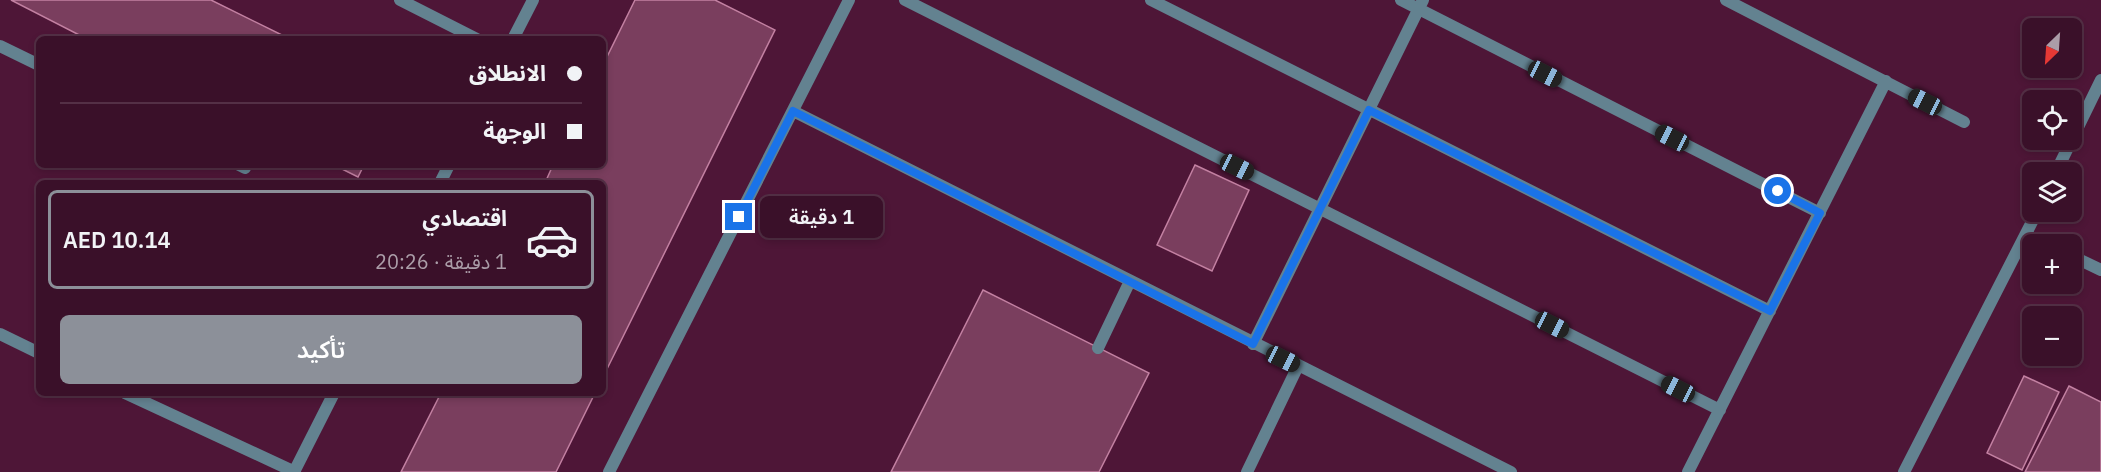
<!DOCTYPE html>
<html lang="ar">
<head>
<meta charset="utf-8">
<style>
  :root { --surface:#3a1029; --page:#451e35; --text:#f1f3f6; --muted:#ab9da8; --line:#543046; --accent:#8c9099 }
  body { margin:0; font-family:"IBM Plex Sans","Noto Sans Arabic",sans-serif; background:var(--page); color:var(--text); direction:rtl; height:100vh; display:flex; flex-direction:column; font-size:22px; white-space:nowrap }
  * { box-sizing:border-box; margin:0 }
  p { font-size:20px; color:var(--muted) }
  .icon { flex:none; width:33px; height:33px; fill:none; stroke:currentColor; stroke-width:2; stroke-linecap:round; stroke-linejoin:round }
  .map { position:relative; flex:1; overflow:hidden; direction:ltr }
  .drawer { position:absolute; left:36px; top:180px; width:570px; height:216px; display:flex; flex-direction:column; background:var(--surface); border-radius:9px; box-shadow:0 3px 9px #0003,0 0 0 2px var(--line); direction:rtl }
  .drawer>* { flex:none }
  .guide { position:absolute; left:36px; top:36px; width:570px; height:132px; border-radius:9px; box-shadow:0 3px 9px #0003,0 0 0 2px var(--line); direction:rtl; display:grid; align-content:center; height:132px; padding:0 24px; background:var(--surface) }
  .needle { width:39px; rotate:205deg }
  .fabs { position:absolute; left:2022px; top:18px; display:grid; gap:12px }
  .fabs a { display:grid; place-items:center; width:60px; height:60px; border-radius:9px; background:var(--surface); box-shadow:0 3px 9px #0003,0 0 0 2px var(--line); font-size:30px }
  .end { position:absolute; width:27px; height:27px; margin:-14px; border:8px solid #1a73e8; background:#fff; box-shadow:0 0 0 3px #fff }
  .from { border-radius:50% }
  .bubble { position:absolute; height:42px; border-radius:9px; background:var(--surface); box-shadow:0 3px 9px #0003,0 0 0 2px var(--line); font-size:20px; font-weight:600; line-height:42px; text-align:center; direction:rtl }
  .car { position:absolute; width:18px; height:36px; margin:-18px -9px; border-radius:8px; box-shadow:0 0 4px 2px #0007; background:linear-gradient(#222 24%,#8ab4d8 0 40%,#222 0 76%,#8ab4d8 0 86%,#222 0) }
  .guide b { display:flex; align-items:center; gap:21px; height:57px; font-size:22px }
  .guide b+b { border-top:2px solid var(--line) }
  .guide i { width:15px; height:15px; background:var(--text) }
  ul { padding:10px 0 0; list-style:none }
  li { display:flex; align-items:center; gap:18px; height:99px; margin:0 12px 9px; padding:0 12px; border:3px solid var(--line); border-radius:9px }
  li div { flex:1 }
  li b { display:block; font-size:22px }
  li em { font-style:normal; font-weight:600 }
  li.current { border-color:var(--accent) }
  li>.icon { width:54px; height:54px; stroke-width:1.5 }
  .button { display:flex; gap:12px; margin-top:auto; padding:12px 24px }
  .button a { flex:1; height:69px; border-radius:9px; background:var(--accent); color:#fff; font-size:24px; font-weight:600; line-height:69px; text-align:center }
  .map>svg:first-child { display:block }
  .building { fill:#7a3e5e; stroke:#c381a2; stroke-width:1.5 }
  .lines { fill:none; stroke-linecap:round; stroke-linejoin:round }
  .lane { stroke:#638290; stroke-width:12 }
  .route { stroke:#1a73e8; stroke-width:8 }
</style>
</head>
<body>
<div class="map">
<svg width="2101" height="472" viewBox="0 0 2101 472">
  <rect width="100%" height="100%" fill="#4e1637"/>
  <!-- building -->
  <path class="building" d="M 11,0 L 211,0 L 290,39 L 87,39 Z
    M 635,0 L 715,0 L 775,30 L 603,377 L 603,183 L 545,183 L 553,165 L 603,165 L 603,65 Z
    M 334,165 L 364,165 L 358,177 Z
    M 1195,165 L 1249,190 L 1212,271 L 1157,245 Z
    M 983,290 L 1149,373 L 1099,472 L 891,472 Z
    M 2024,376 L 2059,392 L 2022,470 L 1987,453 Z
    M 2069,386 L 2101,402 L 2101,472 L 2025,472 Z
    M 441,393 L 595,393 L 556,472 L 401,472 Z"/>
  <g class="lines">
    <!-- lane -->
    <path class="lane" d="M 400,0 L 477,39
      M 905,0 L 1720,410
      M 1151,0 L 1770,311
      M 1401,0 L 1820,213
      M 1726,0 L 1964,122
      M 513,39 L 533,0
      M 0,46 L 39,65
      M 793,111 L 1511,472
      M 239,165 L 245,168
      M 2056,172 L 2101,80
      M 440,183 L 449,165
      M 2026,235 L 2047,244
      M 2072,256 L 2101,270
      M 0,334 L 39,353
      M 1253,344 L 1423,0
      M 1098,348 L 1130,281
      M 125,393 L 295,472
      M 294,472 L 334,393
      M 609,472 L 849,0
      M 1247,472 L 1298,366
      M 1688,472 L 1886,81
      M 1904,472 L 2037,212"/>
  </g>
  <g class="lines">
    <!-- route -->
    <path class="route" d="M 739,217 L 793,111 L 1253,344 L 1369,110 L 1770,311 L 1820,213 L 1778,191"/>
  </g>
</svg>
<div class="fabs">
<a><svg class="needle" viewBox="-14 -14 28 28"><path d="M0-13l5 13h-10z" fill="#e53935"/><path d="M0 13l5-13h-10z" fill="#ab9da8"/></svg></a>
<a><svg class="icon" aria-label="locate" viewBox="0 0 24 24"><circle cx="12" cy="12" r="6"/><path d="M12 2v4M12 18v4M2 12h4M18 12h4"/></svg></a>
<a><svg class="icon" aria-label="layers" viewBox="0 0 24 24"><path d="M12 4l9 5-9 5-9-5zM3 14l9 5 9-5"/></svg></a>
<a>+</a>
<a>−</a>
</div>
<i class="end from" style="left:1778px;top:191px"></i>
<i class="end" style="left:739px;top:217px"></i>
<div class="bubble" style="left:760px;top:196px;width:123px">1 دقيقة</div>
<i class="car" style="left:1545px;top:74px;rotate:117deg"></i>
<i class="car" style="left:1925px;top:102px;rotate:297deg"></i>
<i class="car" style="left:1672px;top:138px;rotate:297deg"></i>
<i class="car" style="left:1237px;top:167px;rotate:116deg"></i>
<i class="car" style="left:1552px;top:325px;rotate:117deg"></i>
<i class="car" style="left:1283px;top:359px;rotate:116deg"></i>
<i class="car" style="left:1678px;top:389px;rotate:297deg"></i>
<div class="guide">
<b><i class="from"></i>الانطلاق</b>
<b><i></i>الوجهة</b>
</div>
<section class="drawer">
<ul>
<li class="current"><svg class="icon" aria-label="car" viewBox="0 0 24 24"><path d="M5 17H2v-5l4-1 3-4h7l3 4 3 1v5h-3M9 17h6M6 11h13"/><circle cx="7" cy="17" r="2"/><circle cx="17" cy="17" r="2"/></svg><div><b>اقتصادي</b><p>1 دقيقة · 20:26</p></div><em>AED 10.14</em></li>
</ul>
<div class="button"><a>تأكيد</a></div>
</section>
</div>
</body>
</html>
